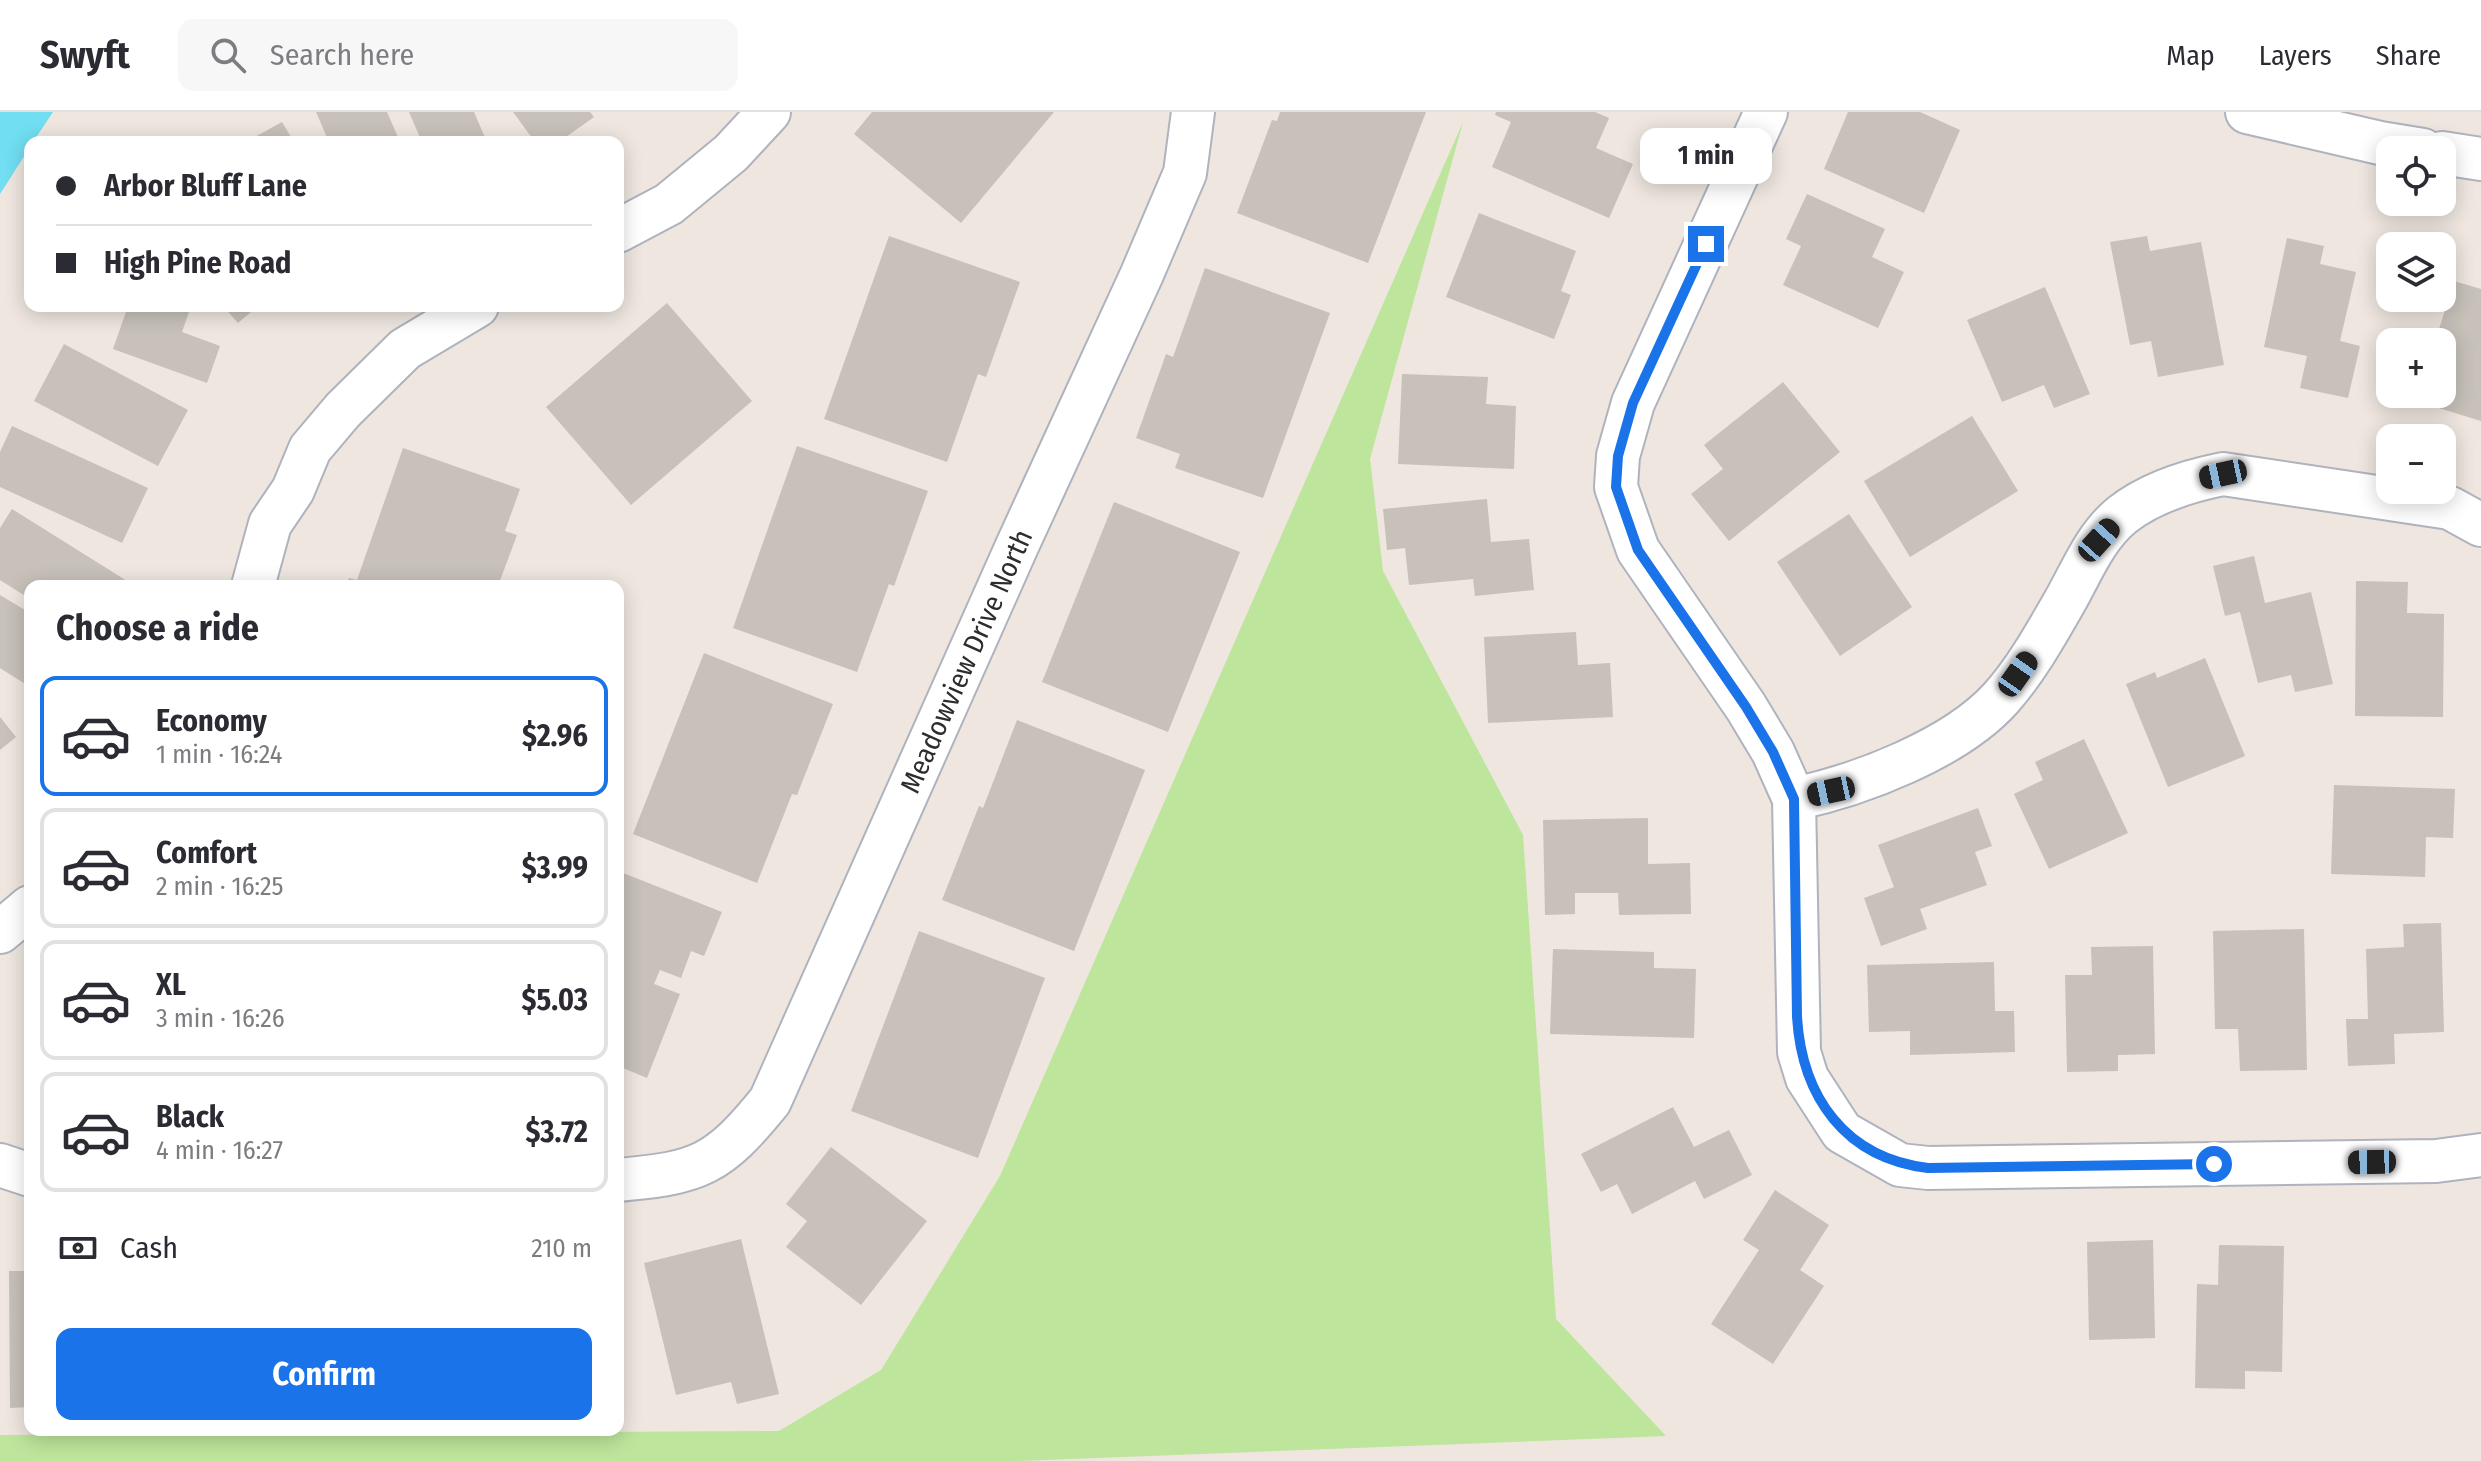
<!DOCTYPE html>
<html lang="en">
<head>
<meta charset="utf-8">
<style>
  :root { --surface:#fff; --page:#f7f7f7; --text:#2b2b33; --muted:#7c7c81; --line:#e1e1e2; --accent:#1a73e8 }
  body { margin:0; font-family:"Fira Sans Condensed",sans-serif; background:var(--page); color:var(--text); height:100vh; display:flex; flex-direction:column; font-size:30px; white-space:nowrap }
  * { box-sizing:border-box; margin:0 }
  p { font-size:26px; color:var(--muted) }
  .icon { flex:none; width:44px; height:44px; fill:none; stroke:currentColor; stroke-width:2; stroke-linecap:round; stroke-linejoin:round }
  .map { position:relative; flex:1; overflow:hidden }
  .details { position:absolute; left:24px; top:468px; width:600px; height:856px; display:flex; flex-direction:column; background:var(--surface); border-radius:16px; box-shadow:0 4px 20px #0003 }
  .details>* { flex:none }
  .guide { position:absolute; left:24px; top:24px; width:600px; height:176px; border-radius:16px; box-shadow:0 4px 20px #0003; display:grid; align-content:center; height:176px; padding:0 32px; background:var(--surface) }
  .buttons { position:absolute; left:2376px; top:24px; display:grid; gap:16px }
  .buttons a { display:grid; place-items:center; width:80px; height:80px; border-radius:16px; background:var(--surface); box-shadow:0 4px 20px #0003; font-size:40px }
  .end { position:absolute; width:36px; height:36px; margin:-18px; border:10px solid #1a73e8; background:#fff; box-shadow:0 0 0 4px #fff }
  .from { border-radius:50% }
  .bubble { position:absolute; height:56px; border-radius:16px; background:var(--surface); box-shadow:0 4px 20px #0003; font-size:26px; font-weight:700; line-height:56px; text-align:center }
  .car { position:absolute; width:24px; height:48px; margin:-24px -12px; border-radius:10px; box-shadow:0 0 6px 2px #0007; background:linear-gradient(#222 24%,#8ab4d8 0 40%,#222 0 76%,#8ab4d8 0 86%,#222 0) }
  .guide b { display:flex; align-items:center; gap:28px; height:76px; font-size:30px }
  .guide b+b { border-top:2px solid var(--line) }
  .guide i { width:20px; height:20px; background:var(--text) }
  ul { padding:0; list-style:none }
  li { display:flex; align-items:center; gap:24px; height:120px; margin:0 16px 12px; padding:0 16px; border:4px solid var(--line); border-radius:16px }
  li div { flex:1 }
  li b { display:block; font-size:30px }
  li em { font-style:normal; font-weight:700 }
  li.active { border-color:var(--accent) }
  li>.icon { width:72px; height:72px; stroke-width:1.5 }
  h2 { padding:0 32px; font-size:36px; line-height:96px }
  .pay { display:flex; align-items:center; gap:20px; height:88px; padding:0 32px; font-size:30px }
  .pay p { margin-inline-start:auto }
  .cta { display:flex; gap:16px; margin-top:auto; padding:16px 32px }
  .cta a { flex:1; height:92px; border-radius:16px; background:var(--accent); color:#fff; font-size:32px; font-weight:700; line-height:92px; text-align:center }
  header { display:flex; align-items:center; gap:48px; box-sizing:border-box; height:112px; padding:0 40px; background:var(--surface); border-bottom:2px solid var(--line) }
  header strong { font-size:38px }
  nav { display:flex; gap:44px; margin-inline-start:auto; font-size:28px }
  .search { width:560px; height:72px; background:var(--page); display:flex; align-items:center; gap:20px; box-sizing:border-box; padding:0 28px; border-radius:16px; color:var(--muted); font-size:30px }
  .map>svg:first-child { display:block }
  .green { fill:#bde59b }
  .water { fill:#71def1 }
  .building { fill:#c7c1ba }
  .lines { fill:none; stroke-linecap:round; stroke-linejoin:round }
  .street-casing { stroke:#afb3bd; stroke-width:46 }
  .street { stroke:#fff; stroke-width:42 }
  .route { stroke:#1a73e8; stroke-width:10 }
  .labels { text-anchor:middle; stroke-width:6; stroke-linejoin:round; paint-order:stroke }
  .street-label { font-size:28px; fill:#2d2d2d; stroke:#fff }
</style>
</head>
<body>
<header>
<strong>Swyft</strong>
<div class="search"><svg class="icon" aria-label="search" viewBox="0 0 24 24"><circle cx="10" cy="10" r="6"/><path d="M15 15l6 6"/></svg>Search here</div>
<nav><a>Map</a><a>Layers</a><a>Share</a></nav>
</header>
<div class="map">
<svg width="2481" height="1349" viewBox="0 0 2481 1349">
  <rect width="100%" height="100%" fill="#eee6df"/>
  <!-- green -->
  <path class="green" d="M 1463,10 L 1370,347 L 1383,459 L 1523,723 L 1556,1207 L 1666,1324 L 1018,1349 L 0,1349 L 0,1323 L 779,1319 L 881,1258 L 1000,1064 Z"/>
  <!-- water -->
  <path class="water" d="M 0,0 L 53,0 L 33,30 L 30,30 L 30,35 L 0,82 Z"/>
  <!-- building -->
  <path class="building" d="M 316,0 L 387,0 L 400,30 L 329,30 Z
    M 409,0 L 474,0 L 487,30 L 422,30 Z
    M 513,0 L 590,0 L 594,5 L 559,30 L 535,30 Z
    M 872,0 L 1054,0 L 961,111 L 854,22 Z
    M 1280,0 L 1426,0 L 1368,151 L 1237,101 L 1272,8 L 1277,9 Z
    M 1496,0 L 1595,0 L 1609,6 L 1596,36 L 1633,52 L 1609,106 L 1492,55 L 1511,10 L 1495,3 Z
    M 1848,0 L 1920,0 L 1960,18 L 1924,101 L 1824,57 Z
    M 282,10 L 294,30 L 246,30 Z
    M 1807,82 L 1885,117 L 1872,145 L 1904,160 L 1878,216 L 1783,173 L 1801,134 L 1786,127 Z
    M 1479,101 L 1576,139 L 1561,179 L 1571,183 L 1554,227 L 1446,185 Z
    M 889,124 L 1020,170 L 986,265 L 978,262 L 947,350 L 824,307 Z
    M 2147,124 L 2150,139 L 2201,130 L 2224,253 L 2158,265 L 2151,229 L 2130,233 L 2110,130 Z
    M 2287,126 L 2324,134 L 2320,152 L 2356,160 L 2340,229 L 2360,234 L 2348,286 L 2300,276 L 2307,244 L 2264,235 Z
    M 1205,156 L 1330,201 L 1263,386 L 1175,356 L 1180,342 L 1136,326 L 1166,242 L 1173,245 Z
    M 2454,169 L 2481,177 L 2481,309 L 2416,289 L 2419,282 L 2442,282 L 2442,230 L 2435,230 Z
    M 2045,175 L 2090,282 L 2054,296 L 2044,273 L 2002,290 L 1967,208 Z
    M 667,191 L 752,289 L 631,393 L 546,295 Z
    M 128,194 L 191,194 L 182,220 L 220,234 L 207,271 L 113,237 Z
    M 223,194 L 258,194 L 238,211 Z
    M 64,232 L 188,298 L 158,354 L 34,289 Z
    M 1402,262 L 1488,265 L 1486,292 L 1516,294 L 1514,357 L 1398,352 Z
    M 1783,270 L 1840,340 L 1729,429 L 1691,382 L 1723,357 L 1704,333 Z
    M 1972,304 L 2018,379 L 1910,445 L 1864,369 Z
    M 12,314 L 148,376 L 122,431 L 0,375 L 0,340 Z
    M 797,334 L 928,379 L 894,474 L 889,472 L 857,560 L 733,516 Z
    M 403,336 L 520,377 L 505,419 L 517,423 L 498,474 L 346,474 L 349,466 L 357,468 Z
    M 1487,387 L 1491,430 L 1529,427 L 1534,478 L 1475,484 L 1473,467 L 1409,473 L 1405,436 L 1387,438 L 1383,397 Z
    M 1114,390 L 1240,440 L 1168,620 L 1042,570 Z
    M 12,397 L 135,474 L 30,474 L 30,487 L 0,468 L 0,416 Z
    M 1849,402 L 1912,495 L 1840,544 L 1777,450 Z
    M 2254,444 L 2265,491 L 2311,480 L 2333,572 L 2295,580 L 2291,563 L 2258,571 L 2240,500 L 2225,504 L 2213,454 Z
    M 2356,469 L 2408,470 L 2407,501 L 2444,502 L 2443,605 L 2355,604 Z
    M 0,483 L 30,501 L 30,575 L 0,556 Z
    M 1576,520 L 1578,553 L 1610,551 L 1613,605 L 1488,611 L 1484,525 Z
    M 704,541 L 833,592 L 797,683 L 792,682 L 757,771 L 633,722 Z
    M 2205,546 L 2245,644 L 2168,675 L 2126,572 L 2155,560 L 2157,566 Z
    M 0,605 L 16,625 L 0,638 Z
    M 1017,608 L 1145,658 L 1074,839 L 942,788 L 979,694 L 983,696 Z
    M 2084,627 L 2128,721 L 2049,757 L 2014,682 L 2043,668 L 2035,650 Z
    M 2334,673 L 2455,677 L 2453,726 L 2426,725 L 2425,765 L 2331,762 Z
    M 1978,696 L 1992,734 L 1975,740 L 1987,773 L 1920,797 L 1927,817 L 1881,834 L 1864,786 L 1894,775 L 1878,733 Z
    M 1648,706 L 1648,752 L 1690,751 L 1691,802 L 1619,803 L 1618,781 L 1575,781 L 1575,802 L 1545,803 L 1543,708 Z
    M 618,759 L 722,800 L 704,844 L 691,839 L 681,866 L 660,858 L 654,872 L 680,882 L 647,966 L 618,954 Z
    M 2441,811 L 2444,920 L 2394,922 L 2395,952 L 2348,954 L 2346,907 L 2368,907 L 2366,837 L 2404,835 L 2403,812 Z
    M 2304,817 L 2307,958 L 2240,959 L 2238,917 L 2215,917 L 2213,819 Z
    M 919,819 L 1045,866 L 978,1046 L 851,999 Z
    M 2153,834 L 2155,942 L 2118,943 L 2118,959 L 2067,960 L 2065,863 L 2092,863 L 2091,835 Z
    M 1553,837 L 1654,840 L 1654,856 L 1696,857 L 1694,926 L 1550,922 Z
    M 1994,850 L 1995,899 L 2014,899 L 2015,940 L 1910,943 L 1910,919 L 1869,920 L 1867,853 Z
    M 1673,995 L 1694,1035 L 1729,1018 L 1752,1063 L 1704,1087 L 1695,1069 L 1632,1102 L 1617,1072 L 1601,1080 L 1581,1042 Z
    M 831,1035 L 927,1109 L 861,1193 L 786,1135 L 807,1109 L 786,1092 Z
    M 1775,1078 L 1829,1113 L 1800,1158 L 1824,1174 L 1773,1252 L 1711,1212 L 1759,1138 L 1743,1128 Z
    M 741,1127 L 779,1282 L 737,1292 L 731,1270 L 676,1283 L 644,1151 Z
    M 2153,1128 L 2155,1226 L 2089,1228 L 2087,1130 Z
    M 2219,1133 L 2284,1134 L 2282,1260 L 2245,1259 L 2245,1277 L 2195,1276 L 2197,1172 L 2218,1173 Z
    M 9,1159 L 30,1159 L 30,1295 L 10,1296 Z"/>
  <g class="lines">
    <!-- street casing -->
    <g class="street-casing">
      <path id="street" d="M 1766,0 L 1633,291 L 1618,344 L 1616,375 L 1638,438 L 1746,595 L 1773,640 L 1794,687 L 1799,940 L 1807,966 L 1842,1020 L 1900,1053 L 1928,1056 L 2436,1049 L 2481,1043
        M 2247,0 L 2380,31 L 2423,38
        M 2442,41 L 2481,47
        M 618,119 L 669,92 L 731,41 L 769,0
        M 253,474 L 270,412 L 293,378 L 310,337 L 343,298 L 405,237 L 477,194
        M 1794,687 C 1860,673 1955,637 2001,586 C 2026,558 2046,522 2065,489 C 2082,459 2095,425 2122,403 C 2151,380 2188,369 2223,362 L 2450,396 L 2481,413
        M 0,820 L 30,795
        M 0,1053 L 30,1063
        M 618,1068 C 700,1061 718,1053 770,989 L 1017,434 L 1142,162 L 1185,61 L 1193,0"/>
    </g>
    <!-- street -->
    <use href="#street" class="street"/>
  </g>
  <g class="lines">
    <!-- route -->
    <path class="route" d="M 1706,132 L 1633,291 L 1618,344 L 1616,375 L 1638,438 L 1746,595 L 1773,640 L 1794,687 L 1797,905 C 1802,985 1845,1046 1928,1056 L 2214,1052"/>
  </g>
  <g class="labels">
    <!-- street labels -->
    <g class="street-label">
      <text transform="translate(966 549) rotate(-66)" y="10">Meadowview Drive North</text>
    </g>
  </g>
</svg>
<div class="buttons">
<a><svg class="icon" aria-label="locate" viewBox="0 0 24 24"><circle cx="12" cy="12" r="6"/><path d="M12 2v4M12 18v4M2 12h4M18 12h4"/></svg></a>
<a><svg class="icon" aria-label="layers" viewBox="0 0 24 24"><path d="M12 4l9 5-9 5-9-5zM3 14l9 5 9-5"/></svg></a>
<a>+</a>
<a>−</a>
</div>
<i class="end from" style="left:2214px;top:1052px"></i>
<i class="end" style="left:1706px;top:132px"></i>
<div class="bubble" style="left:1640px;top:16px;width:132px">1 min</div>
<i class="car" style="left:2223px;top:362px;rotate:258deg"></i>
<i class="car" style="left:2099px;top:428px;rotate:42deg"></i>
<i class="car" style="left:2018px;top:562px;rotate:35deg"></i>
<i class="car" style="left:1831px;top:679px;rotate:258deg"></i>
<i class="car" style="left:2372px;top:1050px;rotate:269deg"></i>
<div class="guide">
<b><i class="from"></i>Arbor Bluff Lane</b>
<b><i></i>High Pine Road</b>
</div>
<section class="details">
<h2>Choose a ride</h2>
<ul>
<li class="active"><svg class="icon" aria-label="car" viewBox="0 0 24 24"><path d="M5 17H2v-5l4-1 3-4h7l3 4 3 1v5h-3M9 17h6M6 11h13"/><circle cx="7" cy="17" r="2"/><circle cx="17" cy="17" r="2"/></svg><div><b>Economy</b><p>1 min · 16:24</p></div><em>$2.96</em></li>
<li><svg class="icon" aria-label="car" viewBox="0 0 24 24"><path d="M5 17H2v-5l4-1 3-4h7l3 4 3 1v5h-3M9 17h6M6 11h13"/><circle cx="7" cy="17" r="2"/><circle cx="17" cy="17" r="2"/></svg><div><b>Comfort</b><p>2 min · 16:25</p></div><em>$3.99</em></li>
<li><svg class="icon" aria-label="car" viewBox="0 0 24 24"><path d="M5 17H2v-5l4-1 3-4h7l3 4 3 1v5h-3M9 17h6M6 11h13"/><circle cx="7" cy="17" r="2"/><circle cx="17" cy="17" r="2"/></svg><div><b>XL</b><p>3 min · 16:26</p></div><em>$5.03</em></li>
<li><svg class="icon" aria-label="car" viewBox="0 0 24 24"><path d="M5 17H2v-5l4-1 3-4h7l3 4 3 1v5h-3M9 17h6M6 11h13"/><circle cx="7" cy="17" r="2"/><circle cx="17" cy="17" r="2"/></svg><div><b>Black</b><p>4 min · 16:27</p></div><em>$3.72</em></li>
</ul>
<div class="pay"><svg class="icon" aria-label="cash" viewBox="0 0 24 24"><path d="M3 7h18v10H3z"/><circle cx="12" cy="12" r="2"/></svg>Cash<p>210 m</p></div>
<div class="cta"><a>Confirm</a></div>
</section>
</div>
</body>
</html>
